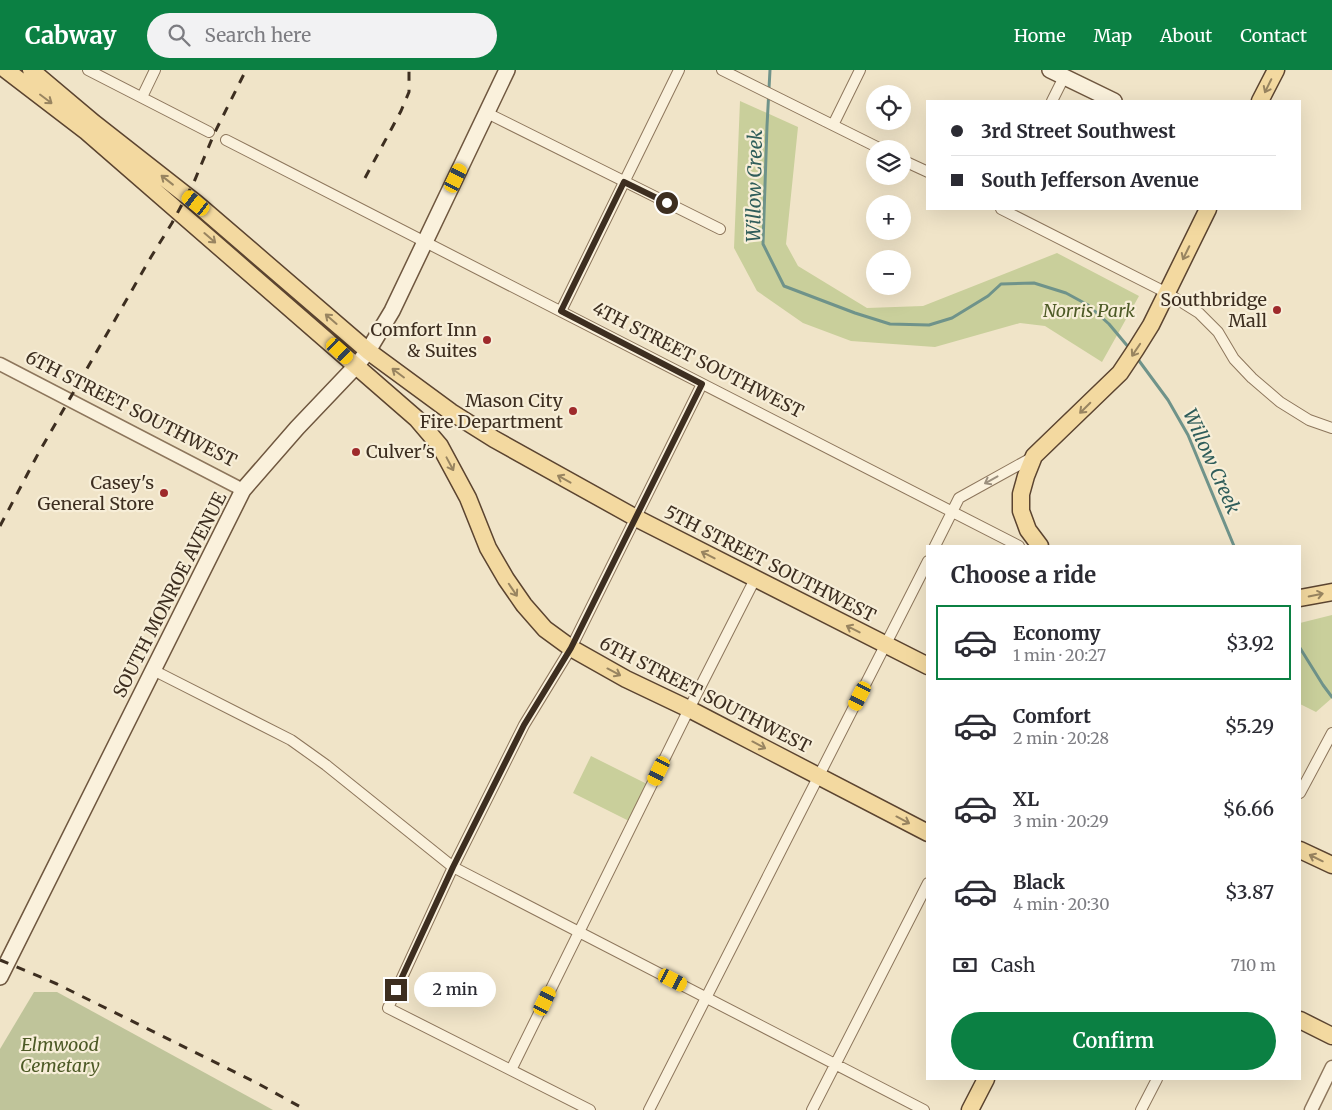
<!DOCTYPE html>
<html lang="en">
<head>
<meta charset="utf-8">
<style>
  :root { --surface:#fff; --page:#f2f2f3; --text:#2b2b33; --muted:#7c7c81; --line:#e1e1e2; --accent:#0b8043 }
  body { margin:0; font-family:Merriweather,serif; background:var(--page); color:var(--text); height:100vh; display:flex; flex-direction:column; font-size:19px; white-space:nowrap }
  * { box-sizing:border-box; margin:0 }
  p { font-size:16px; color:var(--muted) }
  .icon { flex:none; width:28px; height:28px; fill:none; stroke:currentColor; stroke-width:2; stroke-linecap:round; stroke-linejoin:round }
  .map { position:relative; flex:1; overflow:hidden }
  .panel { position:absolute; left:926px; top:475px; width:375px; height:535px; display:flex; flex-direction:column; background:var(--surface); border-radius:0px; box-shadow:0 5px 20px #0002 }
  .panel>* { flex:none }
  .hud { position:absolute; left:926px; top:30px; width:375px; height:110px; border-radius:0px; box-shadow:0 5px 20px #0002; display:grid; align-content:center; height:110px; padding:0 25px; background:var(--surface) }
  .buttons { position:absolute; left:866px; top:15px; display:grid; gap:10px }
  .buttons a { display:grid; place-items:center; width:45px; height:45px; border-radius:50%; background:var(--surface); box-shadow:0 5px 20px #0002; font-size:25px }
  .end { position:absolute; width:22px; height:22px; margin:-11px; border:6px solid #3d2e20; background:#fff; box-shadow:0 0 0 2px #fff }
  .from { border-radius:50% }
  .bubble { position:absolute; height:35px; border-radius:18px; background:var(--surface); box-shadow:0 5px 20px #0002; font-size:16px; font-weight:600; line-height:35px; text-align:center }
  .car { position:absolute; width:15px; height:30px; margin:-15px -8px; border-radius:6px; box-shadow:0 0 4px 1px #0007; background:linear-gradient(#f5c518 24%,#345 0 40%,#f5c518 0 76%,#345 0 86%,#f5c518 0) }
  .hud b { display:flex; align-items:center; gap:18px; height:48px; font-size:19px }
  .hud b+b { border-top:1px solid var(--line) }
  .hud i { width:12px; height:12px; background:var(--text) }
  ul { padding:0; list-style:none }
  li { display:flex; align-items:center; gap:15px; height:75px; margin:0 10px 8px; padding:0 15px; border:2px solid transparent; border-radius:0px }
  li div { flex:1 }
  li b { display:block; font-size:19px }
  li em { font-style:normal; font-weight:600 }
  li.on { border-color:var(--accent) }
  li>.icon { width:45px; height:45px; stroke-width:1.5 }
  h2 { padding:0 25px; font-size:22px; line-height:60px }
  .pay { display:flex; align-items:center; gap:12px; height:55px; padding:0 25px; font-size:19px }
  .pay p { margin-inline-start:auto }
  .action { display:flex; gap:10px; margin-top:auto; padding:10px 25px }
  .action a { flex:1; height:58px; border-radius:30px; background:var(--accent); color:#fff; font-size:20px; font-weight:600; line-height:58px; text-align:center }
  header { display:flex; align-items:center; gap:30px; box-sizing:border-box; height:70px; padding:0 25px; background:var(--accent); color:#fff }
  header strong { font-size:24px }
  nav { display:flex; gap:28px; margin-inline-start:auto; font-size:18px }
  .search { width:350px; height:45px; background:var(--page); display:flex; align-items:center; gap:12px; box-sizing:border-box; padding:0 18px; border-radius:28px; color:var(--muted); font-size:19px }
  .map>svg:first-child { display:block }
  .green { fill:#c9cf9b }
  .cemetery { fill:#bfc49a }
  .lines { fill:none; stroke-linecap:round; stroke-linejoin:round }
  .stream { stroke:#6f938a; stroke-width:3 }
  .minor-casing { stroke:#8d765c; stroke-width:12 }
  .tertiary-casing { stroke:#8d765c; stroke-width:15 }
  .secondary-casing { stroke:#6f573f; stroke-width:18 }
  .primary-casing { stroke:#5b4430; stroke-width:19 }
  .minor { stroke:#faf1dc; stroke-width:10 }
  .tertiary { stroke:#faf1dc; stroke-width:12 }
  .secondary { stroke:#faf1dc; stroke-width:15 }
  .primary { stroke:#f3d9a0; stroke-width:16 }
  .rail { stroke:#3d2e20; stroke-width:3; stroke-dasharray:9 9; stroke-linecap:butt }
  .oneway { stroke:#988460 }
  .oneway2 { stroke:#9c907e }
  .route { stroke:#3d2e20; stroke-width:6 }
  .poi-dot { fill:#9e2a2b; stroke:#f7eed8; stroke-width:2 }
  .labels { text-anchor:middle; stroke-width:4.5; stroke-linejoin:round; paint-order:stroke }
  .poi-label { font-size:18px; fill:#3d2e20; stroke:#f7eed8; text-anchor:end }
  .park-label { font-size:18px; font-style:italic; fill:#4d5a26; stroke:#f7eed8 }
  .street-label { font-size:18px; fill:#3d2e20; stroke:#f7eed8 }
  .water-label { font-size:19px; font-style:italic; fill:#2f5d5a; stroke:#f7eed8 }
</style>
</head>
<body>
<header>
<strong>Cabway</strong>
<div class="search"><svg class="icon" aria-label="search" viewBox="0 0 24 24"><circle cx="10" cy="10" r="6"/><path d="M15 15l6 6"/></svg>Search here</div>
<nav><a>Home</a><a>Map</a><a>About</a><a>Contact</a></nav>
</header>
<div class="map">
<svg width="1332" height="1040" viewBox="0 0 1332 1040">
  <rect width="100%" height="100%" fill="#f0e4c8"/>
  <!-- green -->
  <path class="green" d="M 740,31 L 798,57 L 786,174 L 798,196 L 867,238 L 923,236 L 1057,183 L 1139,226 L 1102,292 L 1045,256 L 1020,253 L 935,277 L 851,271 L 803,253 L 757,221 L 734,178 Z
    M 1332,545 L 1332,628 L 1316,642 L 1300,634 L 1300,553 Z
    M 591,686 L 651,716 L 633,753 L 573,723 Z"/>
  <!-- cemetery -->
  <path class="cemetery" d="M 34,922 L 57,922 L 273,1040 L 0,1040 L 0,979 Z"/>
  <g class="lines">
    <!-- stream -->
    <path class="stream" d="M 770,0 L 767,56 L 763,174 L 784,216 L 855,243 L 890,254 L 929,255 L 952,248 L 988,226 L 1001,214 L 1034,213 L 1066,223 L 1088,235 L 1109,254 L 1130,279
      M 1137,288 L 1168,330 L 1188,365 L 1234,476
      M 1300,578 L 1323,615 L 1332,627"/>
    <!-- minor casing -->
    <g class="minor-casing">
      <path id="minor" d="M 88,0 L 209,62
        M 722,0 L 881,79
        M 142,27 L 155,0
        M 1052,31 L 1064,7
        M 487,43 L 720,159
        M 833,55 L 860,0
        M 226,70 L 1019,476
        M 902,90 L 928,102
        M 1001,139 L 1167,223 L 1199,243 L 1218,262 L 1234,289 L 1252,308 L 1280,332 L 1309,350 L 1332,358
        M 561,241 L 679,0
        M 935,476 L 959,428 L 1033,387
        M 153,600 L 291,670 L 326,695 L 453,797 L 924,1040
        M 1300,723 L 1332,663
        M 511,1000 L 689,639 L 755,509
        M 590,1040 L 388,938 L 453,797 L 524,655 L 571,578 L 702,314
        M 649,1040 C 741,856 836,675 928,491
        M 812,1040 L 928,813
        M 1141,1040 L 1157,1009"/>
    </g>
    <!-- tertiary casing -->
    <g class="tertiary-casing">
      <path id="tertiary" d="M 0,294 L 243,420
        M 1311,1040 L 1332,997"/>
    </g>
    <!-- secondary casing -->
    <g class="secondary-casing">
      <path id="secondary" d="M 1050,0 L 1114,31
        M 0,907 L 243,420 L 297,358 L 356,296 L 368,281 L 392,241 L 507,0"/>
    </g>
    <!-- primary casing -->
    <g class="primary-casing">
      <path id="primary" d="M 6,0 L 87,62 L 417,349 L 440,376 L 468,428 L 488,478 L 506,509 L 524,535 L 545,559 L 571,578 L 626,609 L 689,639 L 928,763
        M 31,0 L 94,53 L 196,133 L 368,281 L 451,342 L 494,369 L 636,448 L 928,596
        M 1260,31 L 1276,0
        M 1040,476 L 1028,460 L 1021,441 L 1021,424 L 1026,406 L 1034,386 L 1120,303 L 1136,279 L 1151,255 L 1208,139
        M 1300,528 L 1332,522
        M 1300,780 L 1332,795
        M 1300,950 L 1332,966
        M 970,1040 L 986,1009"/>
    </g>
    <!-- minor -->
    <use href="#minor" class="minor"/>
    <!-- tertiary -->
    <use href="#tertiary" class="tertiary"/>
    <!-- secondary -->
    <use href="#secondary" class="secondary"/>
    <!-- primary -->
    <use href="#primary" class="primary"/>
    <!-- rail -->
    <path class="rail" d="M 365,108 L 401,41 L 409,22 L 409,0
      M 0,456 L 38,384 L 151,187 L 172,153 L 194,112 L 214,64 L 246,0
      M 0,890 L 57,914 L 257,1013 L 306,1040"/>
  </g>
  <!-- one-way arrows -->
  <defs><path id="oneway-shaft" d="M-6 0H5M1.5-3L5.5 0L1.5 3" fill="none" stroke-width="1.6" stroke-linecap="round" stroke-linejoin="round" transform="scale(1.25)"/></defs>
  <g class="oneway">
    <use href="#oneway-shaft" transform="translate(1268 16) rotate(116)"/>
    <use href="#oneway-shaft" transform="translate(46 29) rotate(37)"/>
    <use href="#oneway-shaft" transform="translate(167 110) rotate(-142)"/>
    <use href="#oneway-shaft" transform="translate(210 168) rotate(41)"/>
    <use href="#oneway-shaft" transform="translate(1186 183) rotate(116)"/>
    <use href="#oneway-shaft" transform="translate(331 249) rotate(-139)"/>
    <use href="#oneway-shaft" transform="translate(1136 280) rotate(124)"/>
    <use href="#oneway-shaft" transform="translate(398 303) rotate(-143)"/>
    <use href="#oneway-shaft" transform="translate(1085 338) rotate(135)"/>
    <use href="#oneway-shaft" transform="translate(450 394) rotate(62)"/>
    <use href="#oneway-shaft" transform="translate(564 409) rotate(-151)"/>
    <use href="#oneway-shaft" transform="translate(708 485) rotate(-153)"/>
    <use href="#oneway-shaft" transform="translate(513 520) rotate(56)"/>
    <use href="#oneway-shaft" transform="translate(1316 525) rotate(-12)"/>
    <use href="#oneway-shaft" transform="translate(853 559) rotate(-153)"/>
    <use href="#oneway-shaft" transform="translate(614 602) rotate(28)"/>
    <use href="#oneway-shaft" transform="translate(759 675) rotate(28)"/>
    <use href="#oneway-shaft" transform="translate(903 750) rotate(28)"/>
    <use href="#oneway-shaft" transform="translate(1316 788) rotate(-154)"/>
  </g>
  <use class="oneway2" href="#oneway-shaft" transform="translate(991 410) rotate(151)"/>
  <g class="lines">
    <!-- route -->
    <path class="route" d="M 396,920 L 453,797 L 524,655 L 571,578 L 702,314 L 561,241 L 624,112 L 667,133"/>
  </g>
  <!-- markers -->
  <g class="poi-dot">
    <circle cx="1277" cy="240" r="5"/>
    <circle cx="487" cy="270" r="5"/>
    <circle cx="573" cy="341" r="5"/>
    <circle cx="356" cy="382" r="5"/>
    <circle cx="164" cy="423" r="5"/>
  </g>
  <g class="labels">
    <!-- poi labels -->
    <g class="poi-label">
      <text x="1267" y="236">Southbridge<tspan x="1267" dy="21">Mall</tspan></text>
      <text x="477" y="266">Comfort Inn<tspan x="477" dy="21">&amp; Suites</tspan></text>
      <text x="563" y="337">Mason City<tspan x="563" dy="21">Fire Department</tspan></text>
      <text x="366" y="388" text-anchor="start">Culver's</text>
      <text x="154" y="419">Casey's<tspan x="154" dy="21">General Store</tspan></text>
    </g>
    <!-- park labels -->
    <g class="park-label">
      <text x="1089" y="247">Norris Park</text>
      <text x="60" y="981">Elmwood<tspan x="60" dy="21">Cemetary</tspan></text>
    </g>
    <!-- street labels -->
    <g class="street-label">
      <text transform="translate(698 290) rotate(27)" y="6">4TH STREET SOUTHWEST</text>
      <text transform="translate(131 339) rotate(27)" y="6">6TH STREET SOUTHWEST</text>
      <text transform="translate(770 494) rotate(27)" y="6">5TH STREET SOUTHWEST</text>
      <text transform="translate(170 525) rotate(-63)" y="6">SOUTH MONROE AVENUE</text>
      <text transform="translate(705 625) rotate(27)" y="6">6TH STREET SOUTHWEST</text>
    </g>
    <!-- water labels -->
    <g class="water-label">
      <text transform="translate(754 116) rotate(-89)" y="7">Willow Creek</text>
      <text transform="translate(1212 391) rotate(66)" y="7">Willow Creek</text>
    </g>
  </g>
</svg>
<div class="buttons">
<a><svg class="icon" aria-label="locate" viewBox="0 0 24 24"><circle cx="12" cy="12" r="6"/><path d="M12 2v4M12 18v4M2 12h4M18 12h4"/></svg></a>
<a><svg class="icon" aria-label="layers" viewBox="0 0 24 24"><path d="M12 4l9 5-9 5-9-5zM3 14l9 5 9-5"/></svg></a>
<a>+</a>
<a>−</a>
</div>
<i class="end from" style="left:667px;top:133px"></i>
<i class="end" style="left:396px;top:920px"></i>
<div class="bubble" style="left:414px;top:902px;width:82px">2 min</div>
<i class="car" style="left:456px;top:108px;rotate:26deg"></i>
<i class="car" style="left:196px;top:133px;rotate:308deg"></i>
<i class="car" style="left:340px;top:281px;rotate:133deg"></i>
<i class="car" style="left:860px;top:626px;rotate:207deg"></i>
<i class="car" style="left:659px;top:701px;rotate:206deg"></i>
<i class="car" style="left:673px;top:910px;rotate:117deg"></i>
<i class="car" style="left:545px;top:931px;rotate:26deg"></i>
<div class="hud">
<b><i class="from"></i>3rd Street Southwest</b>
<b><i></i>South Jefferson Avenue</b>
</div>
<section class="panel">
<h2>Choose a ride</h2>
<ul>
<li class="on"><svg class="icon" aria-label="car" viewBox="0 0 24 24"><path d="M5 17H2v-5l4-1 3-4h7l3 4 3 1v5h-3M9 17h6M6 11h13"/><circle cx="7" cy="17" r="2"/><circle cx="17" cy="17" r="2"/></svg><div><b>Economy</b><p>1 min · 20:27</p></div><em>$3.92</em></li>
<li><svg class="icon" aria-label="car" viewBox="0 0 24 24"><path d="M5 17H2v-5l4-1 3-4h7l3 4 3 1v5h-3M9 17h6M6 11h13"/><circle cx="7" cy="17" r="2"/><circle cx="17" cy="17" r="2"/></svg><div><b>Comfort</b><p>2 min · 20:28</p></div><em>$5.29</em></li>
<li><svg class="icon" aria-label="car" viewBox="0 0 24 24"><path d="M5 17H2v-5l4-1 3-4h7l3 4 3 1v5h-3M9 17h6M6 11h13"/><circle cx="7" cy="17" r="2"/><circle cx="17" cy="17" r="2"/></svg><div><b>XL</b><p>3 min · 20:29</p></div><em>$6.66</em></li>
<li><svg class="icon" aria-label="car" viewBox="0 0 24 24"><path d="M5 17H2v-5l4-1 3-4h7l3 4 3 1v5h-3M9 17h6M6 11h13"/><circle cx="7" cy="17" r="2"/><circle cx="17" cy="17" r="2"/></svg><div><b>Black</b><p>4 min · 20:30</p></div><em>$3.87</em></li>
</ul>
<div class="pay"><svg class="icon" aria-label="cash" viewBox="0 0 24 24"><path d="M3 7h18v10H3z"/><circle cx="12" cy="12" r="2"/></svg>Cash<p>710 m</p></div>
<div class="action"><a>Confirm</a></div>
</section>
</div>
</body>
</html>
